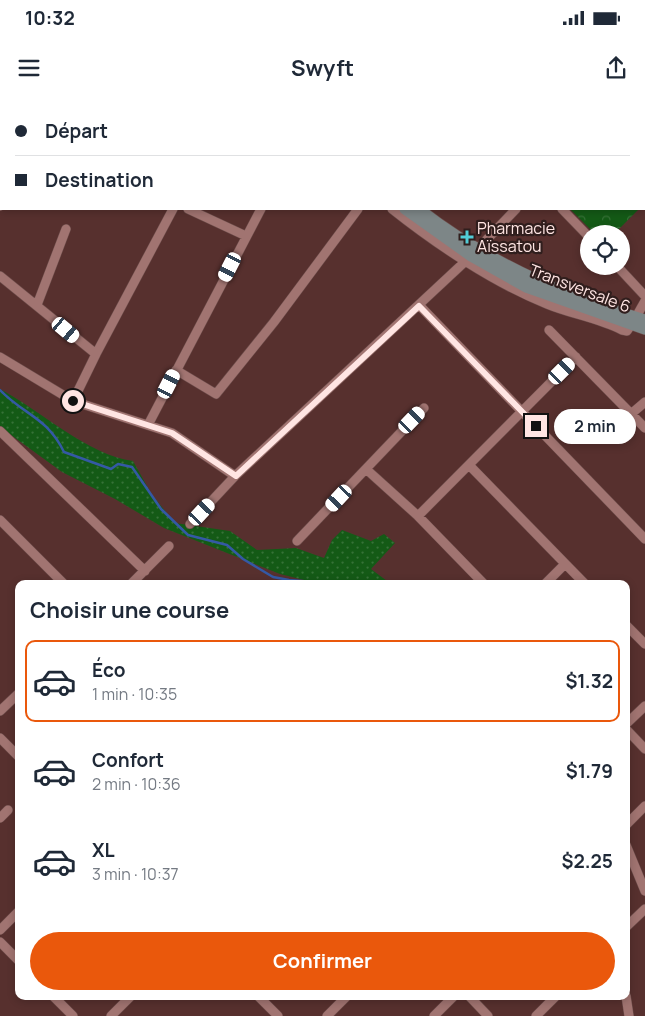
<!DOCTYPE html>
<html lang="fr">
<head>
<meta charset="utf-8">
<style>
  :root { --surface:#fff; --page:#f6f6f7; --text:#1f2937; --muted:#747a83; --line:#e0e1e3; --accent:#ea580c }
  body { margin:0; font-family:Manrope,sans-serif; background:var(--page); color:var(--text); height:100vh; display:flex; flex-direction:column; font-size:19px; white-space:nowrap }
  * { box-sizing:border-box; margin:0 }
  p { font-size:16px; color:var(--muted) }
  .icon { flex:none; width:28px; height:28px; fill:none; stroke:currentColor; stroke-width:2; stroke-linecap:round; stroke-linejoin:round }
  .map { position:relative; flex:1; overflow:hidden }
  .panel { position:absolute; left:15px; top:480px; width:615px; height:420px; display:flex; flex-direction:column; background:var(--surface); border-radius:10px; box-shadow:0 2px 8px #0003 }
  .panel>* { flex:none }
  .top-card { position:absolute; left:0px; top:0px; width:645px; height:110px; box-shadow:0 2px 8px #0003; display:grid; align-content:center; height:110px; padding:0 15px; background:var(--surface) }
  .fabs { position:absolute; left:580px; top:125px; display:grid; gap:10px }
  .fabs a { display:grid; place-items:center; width:50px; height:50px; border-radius:50%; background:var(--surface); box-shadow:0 2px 8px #0003; font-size:25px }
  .end { position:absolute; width:22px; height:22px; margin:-11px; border:6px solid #ffe5e3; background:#111; box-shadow:0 0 0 2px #111 }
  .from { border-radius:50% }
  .bubble { position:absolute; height:35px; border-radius:18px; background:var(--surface); box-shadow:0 2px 8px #0003; font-size:16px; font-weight:700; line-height:35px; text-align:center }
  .car { position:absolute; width:15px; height:30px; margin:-15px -8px; border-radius:6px; box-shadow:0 0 4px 1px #0007; background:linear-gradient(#fff 24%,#345 0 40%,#fff 0 76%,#345 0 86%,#fff 0) }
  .top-card b { display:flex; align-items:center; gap:18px; height:48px; font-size:19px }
  .top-card b+b { border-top:1px solid var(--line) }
  .top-card i { width:12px; height:12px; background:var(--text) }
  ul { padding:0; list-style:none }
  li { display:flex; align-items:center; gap:15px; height:82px; margin:0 10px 8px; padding:0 5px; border:2px solid transparent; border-radius:10px }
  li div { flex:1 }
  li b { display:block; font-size:19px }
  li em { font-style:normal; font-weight:700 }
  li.active { border-color:var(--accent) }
  li>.icon { width:45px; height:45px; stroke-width:1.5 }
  h2 { padding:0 15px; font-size:22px; line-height:60px }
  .action { display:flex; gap:10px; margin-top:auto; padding:10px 15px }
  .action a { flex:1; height:58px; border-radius:30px; background:var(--accent); color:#fff; font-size:20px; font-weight:700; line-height:58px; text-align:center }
  .status { display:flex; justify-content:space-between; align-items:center; height:35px; padding:0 25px; background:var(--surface); direction:ltr }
  .status svg { height:14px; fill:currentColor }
  header { display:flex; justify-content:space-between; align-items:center; height:65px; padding:0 15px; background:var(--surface); font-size:22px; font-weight:700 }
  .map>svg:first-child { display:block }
  .grass { fill:url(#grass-dots) }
  .park { fill:url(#park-crowns) }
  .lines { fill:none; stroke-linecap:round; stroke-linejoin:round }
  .stream { stroke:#3459a5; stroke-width:2.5 }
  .street-casing { stroke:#6d4d4b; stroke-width:10 }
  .secondary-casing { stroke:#6d4d4b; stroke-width:12 }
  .street { stroke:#a17471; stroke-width:9 }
  .secondary { stroke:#7d8687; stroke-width:11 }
  .route { stroke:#ffe5e3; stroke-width:6 }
  .poi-dot { fill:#52ccd6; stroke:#301e1d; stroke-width:2 }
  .labels { text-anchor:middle; stroke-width:4.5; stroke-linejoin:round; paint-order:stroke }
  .poi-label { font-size:16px; fill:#ffe5e3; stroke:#301e1d; text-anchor:start }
  .street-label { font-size:16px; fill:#ffe5e3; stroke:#301e1d }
</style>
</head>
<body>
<div class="status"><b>10:32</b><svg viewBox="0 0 49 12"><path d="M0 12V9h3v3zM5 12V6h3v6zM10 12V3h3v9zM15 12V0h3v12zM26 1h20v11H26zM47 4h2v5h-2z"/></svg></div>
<header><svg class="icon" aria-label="menu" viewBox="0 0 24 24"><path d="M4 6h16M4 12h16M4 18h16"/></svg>Swyft<svg class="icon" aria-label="share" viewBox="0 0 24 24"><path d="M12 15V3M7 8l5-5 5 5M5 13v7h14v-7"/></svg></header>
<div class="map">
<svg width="645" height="916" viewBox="0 0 645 916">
  <defs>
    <pattern id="grass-dots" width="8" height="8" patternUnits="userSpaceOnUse" patternTransform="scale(1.25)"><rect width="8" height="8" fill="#145a16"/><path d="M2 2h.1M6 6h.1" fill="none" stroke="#377238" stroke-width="1.8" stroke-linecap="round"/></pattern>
    <pattern id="park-crowns" width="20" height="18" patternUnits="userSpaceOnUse" patternTransform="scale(1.25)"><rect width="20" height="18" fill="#145a16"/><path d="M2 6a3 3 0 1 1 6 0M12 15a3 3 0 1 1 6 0" fill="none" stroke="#377238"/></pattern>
  </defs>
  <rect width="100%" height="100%" fill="#57302e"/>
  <!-- grass -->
  <path class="grass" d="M 0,289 C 40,310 89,356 133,361 L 152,395 L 175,423 L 230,431 L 257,450 L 296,448 L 324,458 L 332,440 L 342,430 L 371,441 L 384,434 L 395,443 L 371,469 L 391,484 L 320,484 L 280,474 L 164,428 L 115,399 L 62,372 L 0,327 Z"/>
  <!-- park -->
  <path class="park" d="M 570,109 L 639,109 L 614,134 L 595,134 Z"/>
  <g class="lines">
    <!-- stream -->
    <path class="stream" d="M 0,290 C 24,315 47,317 64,352 L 111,369 L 118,364 L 132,367 L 161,409 L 188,435 L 227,445 L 243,459 L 273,477 L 289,480 L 338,484"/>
    <!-- street casing -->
    <g class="street-casing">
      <path id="street" d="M 200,0 L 201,1
        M 268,0 L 270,1
        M 333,0 L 334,1
        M 24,1 L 25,0
        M 152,1 L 153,0
        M 370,1 L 371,0
        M 476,1 L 477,0
        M 532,1 L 534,0
        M 629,1 L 631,0
        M 644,40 L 645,41
        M 0,77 L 1,78
        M 0,106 L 1,104
        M 188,109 L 246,136
        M 392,109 C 436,144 494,183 547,204 C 571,214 599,218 622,230 L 627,231 L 631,225
        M 562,109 L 589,137
        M 617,166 L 645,196
        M 0,176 L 96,254
        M 37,205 L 66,129
        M 419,205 L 645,439
        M 636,217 L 645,201
        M 549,230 L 645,328
        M 0,257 L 73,301 L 172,333 L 235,376
        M 176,270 L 216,294 L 274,222 L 358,109
        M 73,301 L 96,254 L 173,109
        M 631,314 L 645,302
        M 148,325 L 261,109
        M 0,331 L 145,471
        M 469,365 L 585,484
        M 366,369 L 418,416 L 484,484
        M 418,416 L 576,257
        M 0,420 L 64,484
        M 190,424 L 235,376 L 471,156 L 516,109
        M 297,441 L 424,308
        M 131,484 L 169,446
        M 545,484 L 565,464
        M 626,525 L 645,544
        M 0,611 L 19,593
        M 626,624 L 645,606
        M 626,629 L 645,649
        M 0,638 L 19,657
        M 0,718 L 8,710
        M 626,725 L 645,706
        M 626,745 L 645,791
        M 626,827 L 645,809
        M 0,830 L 19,811
        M 0,842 L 19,861
        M 53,896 L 73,916
        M 258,896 L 278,916
        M 469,896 L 488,916
        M 626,896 L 629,916
        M 111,916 L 131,896
        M 327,916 L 347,896
        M 434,916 L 454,896
        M 536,916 L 556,896"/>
    </g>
    <!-- secondary casing -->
    <g class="secondary-casing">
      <path id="secondary" d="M 277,0 L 278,1
        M 292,0 L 293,1
        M 405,109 L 471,156 L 526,187 L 645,229
        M 419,109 C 487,162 563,196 645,220"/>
    </g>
    <!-- street -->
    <use href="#street" class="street"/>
    <!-- secondary -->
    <use href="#secondary" class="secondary"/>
  </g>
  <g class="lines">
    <!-- route -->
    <path class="route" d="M 73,301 L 172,333 L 236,376 L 419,206 L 536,326"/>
  </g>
  <!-- markers -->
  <path class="poi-dot" d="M464.5 129.5h5v5h5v5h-5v5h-5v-5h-5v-5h5z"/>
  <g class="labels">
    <!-- poi labels -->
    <g class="poi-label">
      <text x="477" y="134">Pharmacie<tspan x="477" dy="18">Aïssatou</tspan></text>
    </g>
    <!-- street labels -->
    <g class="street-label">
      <text transform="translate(580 188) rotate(21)" y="6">Transversale 6</text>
    </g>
  </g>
</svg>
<div class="fabs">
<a><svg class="icon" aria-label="locate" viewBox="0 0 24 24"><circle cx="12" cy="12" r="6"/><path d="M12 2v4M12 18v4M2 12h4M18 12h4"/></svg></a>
</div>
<i class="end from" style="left:73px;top:301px"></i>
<i class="end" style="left:536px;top:326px"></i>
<div class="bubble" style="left:554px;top:309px;width:82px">2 min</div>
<i class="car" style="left:230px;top:167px;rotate:207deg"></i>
<i class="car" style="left:66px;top:230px;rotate:130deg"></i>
<i class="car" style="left:562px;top:271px;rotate:45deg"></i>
<i class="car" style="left:169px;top:284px;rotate:27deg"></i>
<i class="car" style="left:412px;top:320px;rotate:44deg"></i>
<i class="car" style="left:339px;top:398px;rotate:223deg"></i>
<i class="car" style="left:202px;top:412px;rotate:43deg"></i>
<div class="top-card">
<b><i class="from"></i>Départ</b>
<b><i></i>Destination</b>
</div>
<section class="panel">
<h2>Choisir une course</h2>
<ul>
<li class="active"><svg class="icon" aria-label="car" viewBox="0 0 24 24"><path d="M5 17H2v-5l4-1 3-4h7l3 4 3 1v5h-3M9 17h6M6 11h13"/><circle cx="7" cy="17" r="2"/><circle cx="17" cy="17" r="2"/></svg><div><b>Éco</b><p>1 min · 10:35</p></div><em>$1.32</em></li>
<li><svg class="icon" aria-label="car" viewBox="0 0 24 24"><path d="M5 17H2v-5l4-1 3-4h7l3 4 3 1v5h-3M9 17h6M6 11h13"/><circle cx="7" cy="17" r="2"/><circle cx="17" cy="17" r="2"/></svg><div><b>Confort</b><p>2 min · 10:36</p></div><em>$1.79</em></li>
<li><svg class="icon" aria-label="car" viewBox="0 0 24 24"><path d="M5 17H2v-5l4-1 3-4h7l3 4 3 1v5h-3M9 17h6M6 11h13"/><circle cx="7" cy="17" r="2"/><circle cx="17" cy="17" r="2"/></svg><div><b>XL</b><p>3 min · 10:37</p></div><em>$2.25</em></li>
</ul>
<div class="action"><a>Confirmer</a></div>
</section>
</div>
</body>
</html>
